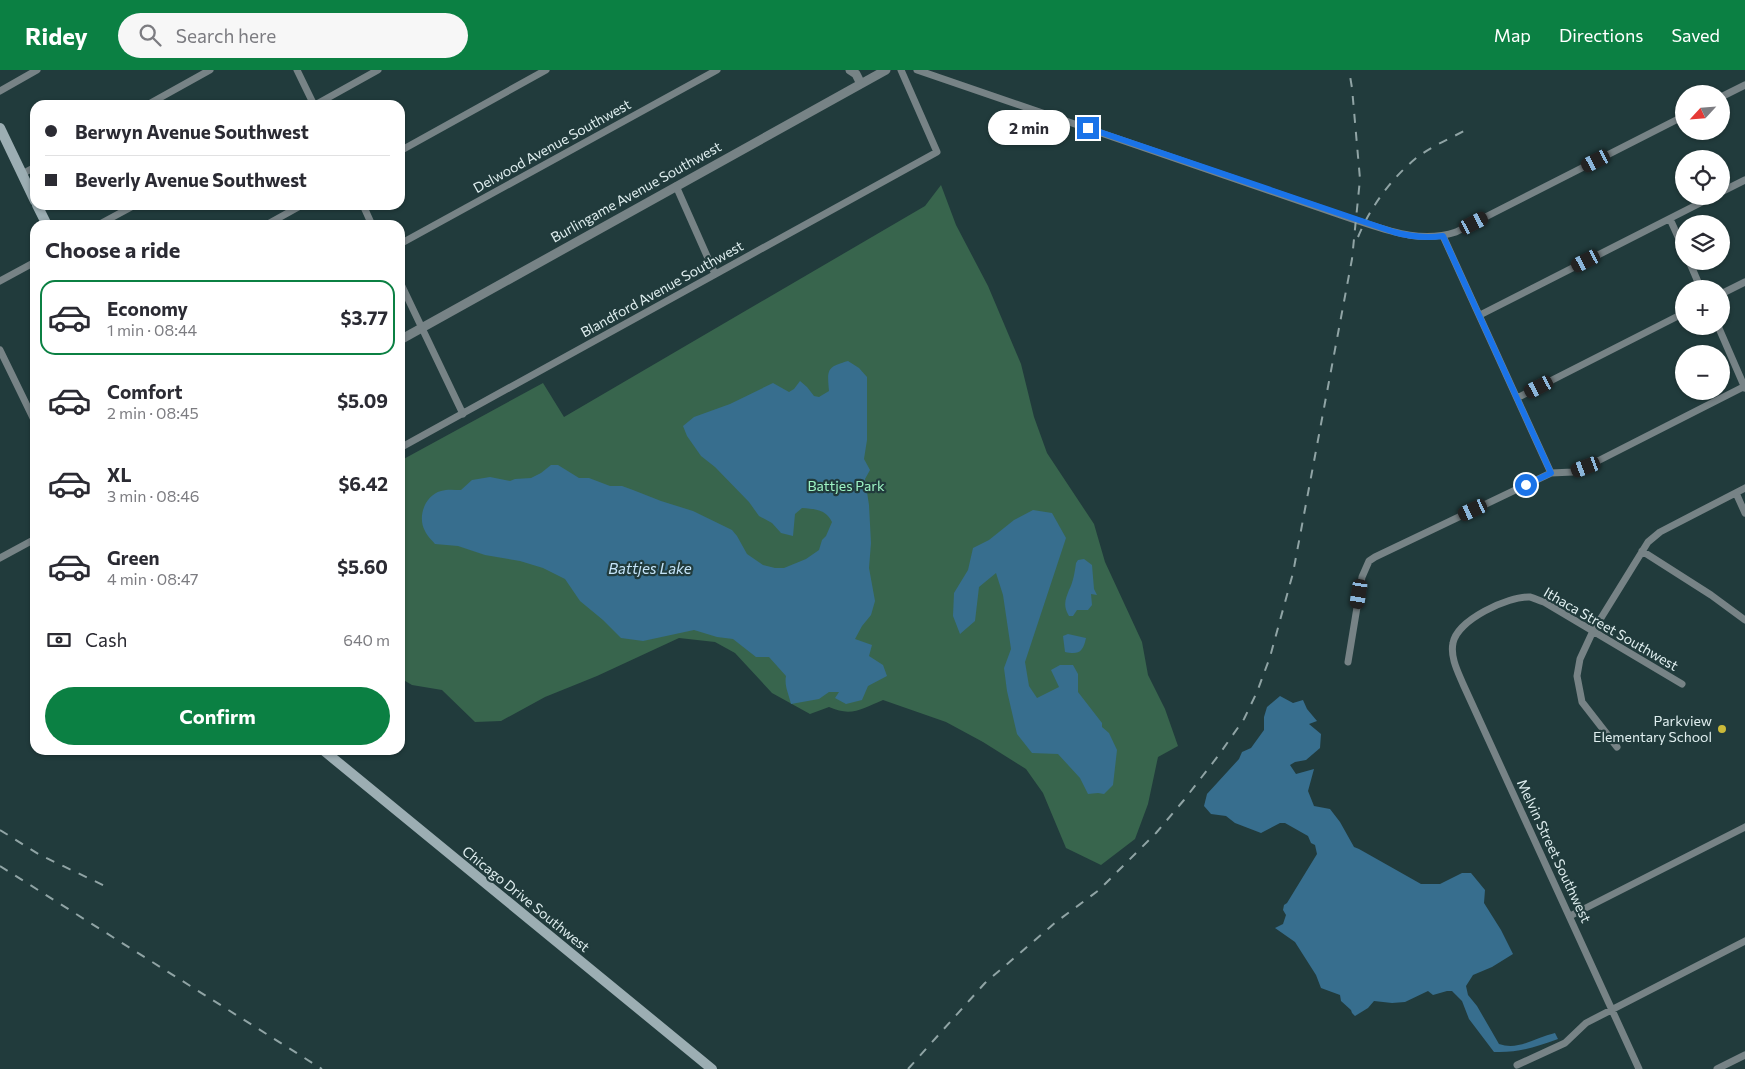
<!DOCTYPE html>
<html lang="en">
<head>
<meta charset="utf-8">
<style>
  :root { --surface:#fff; --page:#f7f7f7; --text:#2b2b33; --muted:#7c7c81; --line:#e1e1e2; --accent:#0b8043 }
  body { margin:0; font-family:Commissioner,sans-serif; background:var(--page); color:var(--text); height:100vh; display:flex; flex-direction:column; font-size:19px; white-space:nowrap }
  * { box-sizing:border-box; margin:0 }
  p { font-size:16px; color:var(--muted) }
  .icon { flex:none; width:28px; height:28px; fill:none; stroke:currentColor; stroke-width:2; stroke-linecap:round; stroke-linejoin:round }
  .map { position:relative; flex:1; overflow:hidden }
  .drawer { position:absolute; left:30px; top:150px; width:375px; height:535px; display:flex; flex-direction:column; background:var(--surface); border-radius:15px; box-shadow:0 1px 4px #0004 }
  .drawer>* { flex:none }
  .guide { position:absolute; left:30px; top:30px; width:375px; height:110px; border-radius:15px; box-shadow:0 1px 4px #0004; display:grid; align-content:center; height:110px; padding:0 15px; background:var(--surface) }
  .needle { width:32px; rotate:244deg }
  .tools { position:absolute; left:1675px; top:15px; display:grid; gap:10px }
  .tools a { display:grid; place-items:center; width:55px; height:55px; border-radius:50%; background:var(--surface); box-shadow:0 1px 4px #0004; font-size:25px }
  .end { position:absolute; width:22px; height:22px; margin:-11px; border:6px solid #1a73e8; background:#fff; box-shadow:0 0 0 2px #fff }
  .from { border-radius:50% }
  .bubble { position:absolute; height:35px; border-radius:18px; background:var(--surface); box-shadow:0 1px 4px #0004; font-size:16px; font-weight:700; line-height:35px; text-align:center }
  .car { position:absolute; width:15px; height:30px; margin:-15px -8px; border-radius:6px; box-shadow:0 0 4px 1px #0007; background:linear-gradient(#222 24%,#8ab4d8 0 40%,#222 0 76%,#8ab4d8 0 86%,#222 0) }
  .guide b { display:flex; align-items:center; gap:18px; height:48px; font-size:19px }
  .guide b+b { border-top:1px solid var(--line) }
  .guide i { width:12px; height:12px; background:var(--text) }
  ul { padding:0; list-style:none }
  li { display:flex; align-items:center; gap:15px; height:75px; margin:0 10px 8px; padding:0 5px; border:2px solid transparent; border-radius:15px }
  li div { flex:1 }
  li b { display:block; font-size:19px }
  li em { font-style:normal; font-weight:700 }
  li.active { border-color:var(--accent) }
  li>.icon { width:45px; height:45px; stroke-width:1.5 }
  h2 { padding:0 15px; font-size:22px; line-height:60px }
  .pay { display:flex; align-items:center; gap:12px; height:55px; padding:0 15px; font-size:19px }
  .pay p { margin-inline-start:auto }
  .primary-button { display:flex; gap:10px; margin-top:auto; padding:10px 15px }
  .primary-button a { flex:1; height:58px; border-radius:30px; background:var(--accent); color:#fff; font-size:20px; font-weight:700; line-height:58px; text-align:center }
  header { display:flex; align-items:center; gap:30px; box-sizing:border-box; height:70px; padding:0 25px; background:var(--accent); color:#fff }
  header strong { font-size:24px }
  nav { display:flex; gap:28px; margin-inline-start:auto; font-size:18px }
  .search { width:350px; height:45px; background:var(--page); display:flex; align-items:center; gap:12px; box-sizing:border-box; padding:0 18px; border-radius:28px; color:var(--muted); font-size:19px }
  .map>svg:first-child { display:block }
  .green { fill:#38654d }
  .water { fill:#376e8e }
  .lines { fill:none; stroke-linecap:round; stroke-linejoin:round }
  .minor { stroke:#778386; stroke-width:7 }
  .tertiary { stroke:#778386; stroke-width:9 }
  .secondary { stroke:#9caeb3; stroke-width:10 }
  .rail { stroke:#90a4a5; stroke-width:2; stroke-dasharray:9 9; stroke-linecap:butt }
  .route { stroke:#1a73e8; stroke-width:6 }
  .poi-dot { fill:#cbba39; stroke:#213b3c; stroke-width:2 }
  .labels { text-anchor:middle; stroke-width:4.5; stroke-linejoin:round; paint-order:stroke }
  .street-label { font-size:14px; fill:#e0eff0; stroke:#213b3c }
  .park-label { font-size:14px; fill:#9ef5c5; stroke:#213b3c }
  .poi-label { font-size:14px; fill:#e0eff0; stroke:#213b3c; text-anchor:end }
  .water-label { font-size:15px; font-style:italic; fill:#c5e4f8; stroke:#213b3c }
</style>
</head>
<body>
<header>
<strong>Ridey</strong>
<div class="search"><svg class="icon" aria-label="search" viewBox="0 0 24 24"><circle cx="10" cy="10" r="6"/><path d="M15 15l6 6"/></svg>Search here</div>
<nav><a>Map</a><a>Directions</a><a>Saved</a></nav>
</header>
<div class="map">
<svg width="1745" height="999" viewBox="0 0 1745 999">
  <rect width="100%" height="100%" fill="#213b3c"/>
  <!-- green -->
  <path class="green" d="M 941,115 L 956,155 L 988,216 L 1021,294 L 1034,347 L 1047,383 L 1094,454 L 1105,492 L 1142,572 L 1148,605 L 1165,639 L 1178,676 L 1158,687 L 1148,734 L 1135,769 L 1101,795 L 1066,778 L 1043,723 L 1026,699 L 983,672 L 946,652 L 883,630 C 862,639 851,647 829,637 L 810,644 L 772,623 L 735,583 L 715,572 L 679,568 L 597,606 L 545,627 L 501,651 L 475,652 L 442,620 L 412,615 L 400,608 L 400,391 L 543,313 L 564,347 L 925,136 Z"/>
  <!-- water -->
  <path class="water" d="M 848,291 L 859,298 L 867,307 L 867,370 L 864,389 L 870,400 L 865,409 L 869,435 L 871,473 L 869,498 L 875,531 L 871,545 L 862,556 L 855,569 L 872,575 L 869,586 L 883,595 L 887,606 L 868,616 L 862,630 L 846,634 L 835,628 L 839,622 L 829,622 L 819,629 L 791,634 C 789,625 784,615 786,606 L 769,587 L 756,587 L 733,569 L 717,567 L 694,560 L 643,571 L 621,568 L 603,550 L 580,531 L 565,509 L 543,498 L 520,491 L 485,485 L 458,476 L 435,474 C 432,470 427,466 425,461 C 417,447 425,425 441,421 C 447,419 455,420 461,420 L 472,410 L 490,407 L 510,411 L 515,409 L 531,408 L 541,403 L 551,395 L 558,395 L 579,408 L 589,408 L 610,416 L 622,416 L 633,420 L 661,431 L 693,441 L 732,460 L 737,466 L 747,484 L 763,495 L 775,498 L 784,498 L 806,489 L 819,480 L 822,470 L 826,466 L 832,452 C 826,439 814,439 802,438 L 795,444 L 793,466 L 781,463 L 772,453 L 759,446 L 749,432 L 715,397 L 701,386 L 687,366 L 683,356 L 694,347 L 730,334 L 773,313 L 789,322 L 794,319 L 800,311 L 807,317 L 814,326 L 819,327 L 829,321 C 827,299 827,297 848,291 Z
    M 1033,440 L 1052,443 L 1066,468 L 1025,592 L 1029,616 L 1037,628 L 1059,617 L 1051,600 L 1060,595 L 1073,595 L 1078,604 L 1078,622 L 1102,653 L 1102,657 L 1109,663 L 1117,680 L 1113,715 L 1104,724 L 1098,723 L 1088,724 L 1080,708 L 1058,684 L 1032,683 L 1017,664 L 1007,621 L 1004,598 L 1011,579 L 1003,525 L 996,503 L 979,517 L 975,551 L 960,564 L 953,546 L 954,523 L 968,500 L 973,478 L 989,470 L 1014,450 Z
    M 1084,489 L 1092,495 L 1094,519 L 1097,525 L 1091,524 L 1092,535 L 1088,540 L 1077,540 L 1073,546 L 1069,546 C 1063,536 1065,530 1069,520 C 1073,513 1075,501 1076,493 L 1078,490 Z
    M 1068,564 L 1086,568 C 1083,582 1079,585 1065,582 L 1063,566 Z
    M 1280,626 L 1293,633 L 1303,630 L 1307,639 L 1317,651 L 1309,654 L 1321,664 L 1320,678 L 1306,690 L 1295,692 L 1290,695 L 1296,704 L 1314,699 L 1308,721 L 1314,736 L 1330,739 L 1340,752 L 1354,777 L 1359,779 L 1421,814 L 1440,814 L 1462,803 L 1471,803 L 1485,820 L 1484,833 L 1501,860 L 1513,884 L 1492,897 L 1473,905 L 1466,916 L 1468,925 L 1477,936 L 1499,974 C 1519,981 1536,967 1555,963 L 1558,969 C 1535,977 1519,983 1494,982 L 1469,949 L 1462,931 L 1452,921 L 1447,921 L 1433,925 L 1428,921 L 1405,932 L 1392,933 L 1374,931 L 1368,938 L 1355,946 L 1352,943 L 1351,940 L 1341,931 L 1340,925 L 1321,918 L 1316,905 L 1295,872 L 1275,858 L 1283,854 L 1286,845 L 1283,840 L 1284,835 L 1287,833 L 1317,784 L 1315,775 L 1311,773 L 1308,766 L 1285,753 L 1280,753 L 1261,763 L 1235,753 L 1226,746 L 1211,744 L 1204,736 L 1207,724 L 1239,689 L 1242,682 L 1251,678 L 1264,660 L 1264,647 L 1267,637 Z"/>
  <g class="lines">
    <!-- minor -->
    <path class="minor" d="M 297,0 L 314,35
      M 917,0 L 1352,149 C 1387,160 1420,174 1456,162 L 1684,46
      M 0,21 L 37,0
      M 1721,27 L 1745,15
      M 147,35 L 210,0
      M 315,35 L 378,0
      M 400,81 L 546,0
      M 22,104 L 35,97
      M 676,116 L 715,204
      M 1721,122 L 1745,110
      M 363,135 L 372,155
      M 1670,149 L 1684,180
      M 98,155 L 135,135
      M 266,155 L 302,135
      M 1443,166 L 1551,403
      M 400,174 L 717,0
      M 1689,191 L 1701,219
      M 0,211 L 35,192
      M 400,212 L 463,344
      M 1721,224 L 1745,212
      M 1480,245 L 1714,126
      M 1718,256 L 1745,318
      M 0,280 L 35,352
      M 1517,328 L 1684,243
      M 400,378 L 937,82 L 901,0
      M 1736,423 L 1745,443
      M 1642,481 L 1711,525 L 1745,550
      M 0,488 L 35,469
      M 1348,592 L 1362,507 L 1369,491 L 1375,487 L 1551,403 L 1573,402 L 1586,397 L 1745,316
      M 1617,677 L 1582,632 L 1577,606 L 1580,589 L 1593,561 L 1648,472 L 1660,462 L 1745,418
      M 1570,846 L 1745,757
      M 1517,995 L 1565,973 L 1586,953 L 1745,871
      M 1639,999 L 1463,614 C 1458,602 1450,587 1453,573 C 1457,550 1508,526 1530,527 C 1534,528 1540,531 1544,532 L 1682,614
      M 1717,999 L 1745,985"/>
    <!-- tertiary -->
    <path class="tertiary" d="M 850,0 L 856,4 L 861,14
      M 400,270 L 886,0"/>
    <!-- secondary -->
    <path class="secondary" d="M 0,58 L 35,131
      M 37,135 L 47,155
      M 323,680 L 712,999"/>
    <!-- rail -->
    <path class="rail" d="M 1358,167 C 1370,138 1390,110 1415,89 C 1430,77 1449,69 1466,60
      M 0,760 L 40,785 L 107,817
      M 0,796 L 322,999
      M 908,999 L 985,913 L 1056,852 L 1099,820 L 1156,763 L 1184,730 L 1218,686 L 1244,649 L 1257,622 L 1270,587 L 1293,503 L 1352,189 L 1360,109 L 1352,18 L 1349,0"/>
  </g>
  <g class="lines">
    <!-- route -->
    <path class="route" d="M 1088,58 L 1394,162 C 1411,167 1426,168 1443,166 L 1551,403 L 1526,415"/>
  </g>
  <!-- markers -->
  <circle class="poi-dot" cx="1722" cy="659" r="5"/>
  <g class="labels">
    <!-- street labels -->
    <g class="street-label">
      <text transform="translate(552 76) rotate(-29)" y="5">Delwood Avenue Southwest</text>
      <text transform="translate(636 122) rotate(-29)" y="5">Burlingame Avenue Southwest</text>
      <text transform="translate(662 219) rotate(-29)" y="5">Blandford Avenue Southwest</text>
      <text transform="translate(1611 559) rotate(30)" y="5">Ithaca Street Southwest</text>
      <text transform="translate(1554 781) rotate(65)" y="5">Melvin Street Southwest</text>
      <text transform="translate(526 829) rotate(39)" y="5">Chicago Drive Southwest</text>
    </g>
    <!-- park labels -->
    <g class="park-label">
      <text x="846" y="421">Battjes Park</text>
    </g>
    <!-- poi labels -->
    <g class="poi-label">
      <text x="1712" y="656">Parkview<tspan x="1712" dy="16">Elementary School</tspan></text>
    </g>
    <!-- water labels -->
    <g class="water-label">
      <text x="650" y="504">Battjes Lake</text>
    </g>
  </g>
</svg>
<div class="tools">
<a><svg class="needle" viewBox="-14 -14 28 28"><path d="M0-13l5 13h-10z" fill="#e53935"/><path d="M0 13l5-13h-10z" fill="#7c7c81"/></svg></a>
<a><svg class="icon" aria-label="locate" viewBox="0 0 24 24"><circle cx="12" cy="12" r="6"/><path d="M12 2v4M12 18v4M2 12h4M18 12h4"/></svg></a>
<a><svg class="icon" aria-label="layers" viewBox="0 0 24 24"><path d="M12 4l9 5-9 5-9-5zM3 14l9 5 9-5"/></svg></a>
<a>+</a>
<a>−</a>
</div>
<i class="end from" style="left:1526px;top:415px"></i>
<i class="end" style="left:1088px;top:58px"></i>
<div class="bubble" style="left:988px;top:40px;width:82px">2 min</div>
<i class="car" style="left:1596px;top:91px;rotate:243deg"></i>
<i class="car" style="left:1474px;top:153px;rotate:63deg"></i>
<i class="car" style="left:1586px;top:191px;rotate:243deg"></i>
<i class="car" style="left:1539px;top:317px;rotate:243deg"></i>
<i class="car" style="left:1586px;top:397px;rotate:250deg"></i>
<i class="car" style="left:1473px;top:440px;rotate:245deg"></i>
<i class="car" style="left:1359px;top:524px;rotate:189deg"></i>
<div class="guide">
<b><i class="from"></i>Berwyn Avenue Southwest</b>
<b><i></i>Beverly Avenue Southwest</b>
</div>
<section class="drawer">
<h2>Choose a ride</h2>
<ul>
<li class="active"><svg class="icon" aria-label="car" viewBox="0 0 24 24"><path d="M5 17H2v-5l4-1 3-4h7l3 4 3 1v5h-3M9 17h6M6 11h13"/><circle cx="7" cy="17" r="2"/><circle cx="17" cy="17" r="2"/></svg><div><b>Economy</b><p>1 min · 08:44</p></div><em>$3.77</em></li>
<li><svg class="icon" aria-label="car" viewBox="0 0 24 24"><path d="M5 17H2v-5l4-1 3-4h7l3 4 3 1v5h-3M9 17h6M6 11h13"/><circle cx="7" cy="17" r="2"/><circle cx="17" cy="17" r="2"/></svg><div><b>Comfort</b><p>2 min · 08:45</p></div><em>$5.09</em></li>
<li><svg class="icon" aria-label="car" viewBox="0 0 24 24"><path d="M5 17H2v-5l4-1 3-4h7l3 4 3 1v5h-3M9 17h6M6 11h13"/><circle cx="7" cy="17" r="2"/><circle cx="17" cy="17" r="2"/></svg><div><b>XL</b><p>3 min · 08:46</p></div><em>$6.42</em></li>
<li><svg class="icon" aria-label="car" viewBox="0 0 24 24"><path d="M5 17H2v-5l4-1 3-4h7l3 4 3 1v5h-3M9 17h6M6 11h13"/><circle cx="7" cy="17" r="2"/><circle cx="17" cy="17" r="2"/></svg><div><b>Green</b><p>4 min · 08:47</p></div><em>$5.60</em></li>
</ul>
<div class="pay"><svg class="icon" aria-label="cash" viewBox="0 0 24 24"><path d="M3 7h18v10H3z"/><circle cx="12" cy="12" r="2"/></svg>Cash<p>640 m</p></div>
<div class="primary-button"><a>Confirm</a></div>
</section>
</div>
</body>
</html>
